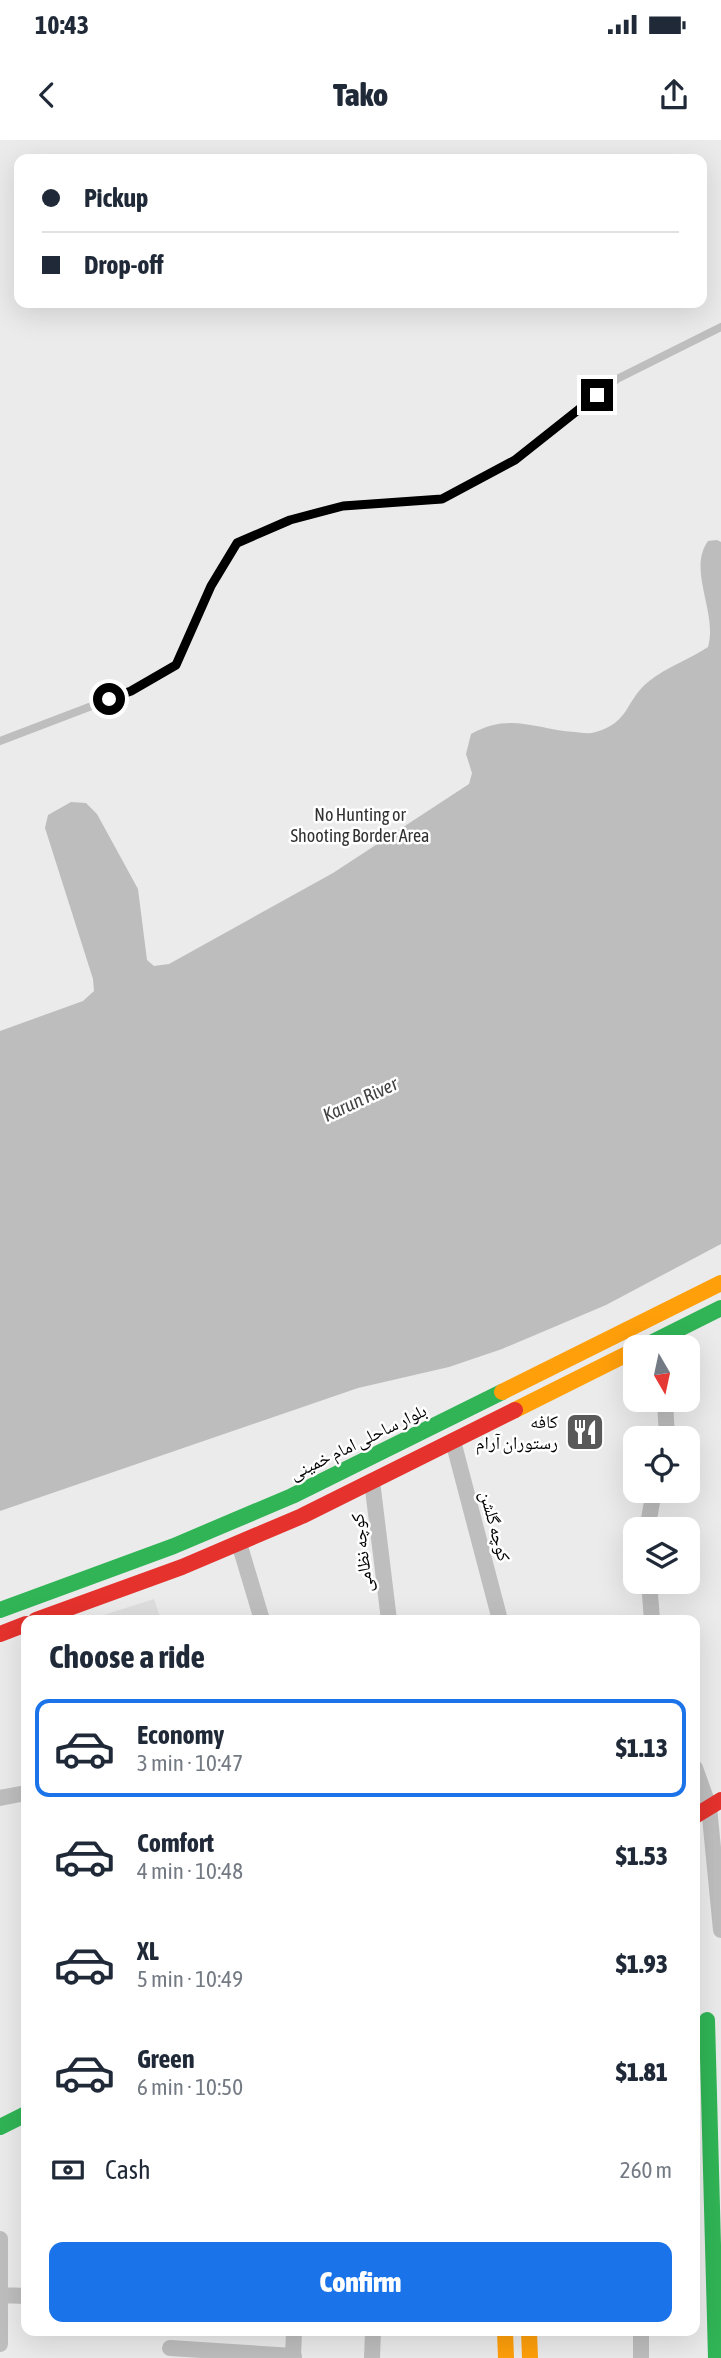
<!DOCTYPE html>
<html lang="en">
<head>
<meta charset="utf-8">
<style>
  :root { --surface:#fff; --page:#f2f2f3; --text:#1f2937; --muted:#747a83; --line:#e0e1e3; --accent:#1a73e8 }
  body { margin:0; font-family:"Asap Condensed","Noto Naskh Arabic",sans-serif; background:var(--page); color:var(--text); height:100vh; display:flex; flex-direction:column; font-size:26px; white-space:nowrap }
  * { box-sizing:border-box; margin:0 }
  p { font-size:23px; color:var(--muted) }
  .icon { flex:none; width:38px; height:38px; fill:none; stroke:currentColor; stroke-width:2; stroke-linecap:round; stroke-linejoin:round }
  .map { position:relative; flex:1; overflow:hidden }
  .side { position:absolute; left:21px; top:1475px; width:679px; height:721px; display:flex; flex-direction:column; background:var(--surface); border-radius:14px; box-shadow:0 7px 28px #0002 }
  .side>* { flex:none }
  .hud { position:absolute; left:14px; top:14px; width:693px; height:154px; border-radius:14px; box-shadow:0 7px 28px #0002; display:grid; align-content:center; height:154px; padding:0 28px; background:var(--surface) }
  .needle { width:46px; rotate:171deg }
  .fabs { position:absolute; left:623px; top:1195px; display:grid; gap:14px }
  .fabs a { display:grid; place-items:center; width:77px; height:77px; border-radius:14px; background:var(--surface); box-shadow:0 7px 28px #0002; font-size:35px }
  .end { position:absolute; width:32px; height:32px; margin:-16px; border:9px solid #000; background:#fff; box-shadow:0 0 0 4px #fff }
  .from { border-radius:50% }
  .hud b { display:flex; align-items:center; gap:24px; height:66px; font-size:26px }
  .hud b+b { border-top:2px solid var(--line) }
  .hud i { width:18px; height:18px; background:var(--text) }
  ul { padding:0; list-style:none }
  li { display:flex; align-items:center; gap:21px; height:98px; margin:0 14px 10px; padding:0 14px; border:4px solid transparent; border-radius:14px }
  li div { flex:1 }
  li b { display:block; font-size:26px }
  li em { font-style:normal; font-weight:800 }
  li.active { border-color:var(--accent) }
  li>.icon { width:63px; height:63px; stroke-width:1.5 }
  h2 { padding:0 28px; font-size:32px; line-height:84px }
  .pay { display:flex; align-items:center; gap:18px; height:77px; padding:0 28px; font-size:26px }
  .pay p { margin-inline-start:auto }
  .primary-button { display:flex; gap:14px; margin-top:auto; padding:14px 28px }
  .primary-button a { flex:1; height:80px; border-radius:14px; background:var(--accent); color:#fff; font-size:28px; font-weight:800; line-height:80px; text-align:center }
  .status { display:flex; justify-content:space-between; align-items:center; height:49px; padding:0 35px; background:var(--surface); direction:ltr }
  .status svg { height:19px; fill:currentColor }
  header { display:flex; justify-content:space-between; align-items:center; height:91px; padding:0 28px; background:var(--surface); font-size:32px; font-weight:800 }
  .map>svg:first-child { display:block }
  .green { fill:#ebebeb; fill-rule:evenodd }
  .water { fill:#bdbdbd }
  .building { fill:#dedede }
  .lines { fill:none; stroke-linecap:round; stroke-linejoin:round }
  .lane { stroke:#bebebe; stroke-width:8 }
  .street { stroke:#bebebe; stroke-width:16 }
  .fast { stroke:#30b455; stroke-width:16 }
  .slow { stroke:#ff9f0a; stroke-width:16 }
  .jam { stroke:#e5322d; stroke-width:16 }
  .route { stroke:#000; stroke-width:9 }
  .labels { text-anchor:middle; stroke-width:5; stroke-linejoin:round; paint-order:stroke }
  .park-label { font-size:18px; fill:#313131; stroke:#fff }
  .poi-label { font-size:18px; fill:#000; stroke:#fff; text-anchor:end }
  .street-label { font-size:18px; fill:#000; stroke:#fff }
  .water-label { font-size:19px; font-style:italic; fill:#424242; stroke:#fff }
</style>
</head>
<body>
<div class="status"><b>10:43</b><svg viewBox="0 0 49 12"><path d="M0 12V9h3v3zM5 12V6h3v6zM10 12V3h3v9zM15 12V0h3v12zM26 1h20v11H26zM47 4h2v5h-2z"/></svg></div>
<header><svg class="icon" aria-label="back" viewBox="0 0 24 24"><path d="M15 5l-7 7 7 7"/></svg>Tako<svg class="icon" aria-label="share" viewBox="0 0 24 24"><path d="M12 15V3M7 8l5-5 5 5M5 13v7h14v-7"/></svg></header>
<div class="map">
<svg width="721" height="2218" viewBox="0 0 721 2218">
  <rect width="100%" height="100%" fill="#fff"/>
  <!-- green -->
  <path class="green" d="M 0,0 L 721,0 L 721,2218 L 0,2218 ZM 19,19 L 702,19 L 702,163 L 19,163 ZM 635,1208 L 688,1208 L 688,1260 L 635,1260 ZM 635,1298 L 688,1298 L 688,1351 L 635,1351 ZM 635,1390 L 688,1390 L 688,1442 L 635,1442 ZM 26,1480 L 695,1480 L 695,2191 L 26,2191 Z"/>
  <!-- water -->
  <path class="water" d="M 717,400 L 721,402 L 721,1104 L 606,1165 L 502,1209 L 449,1227 L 358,1248 L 0,1371 L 0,891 L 83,861 L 94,851 L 93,839 L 45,688 L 48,675 L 71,662 L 86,663 L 97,674 L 138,749 L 147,820 L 154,826 L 169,824 L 333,733 L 469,644 L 472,633 L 466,614 L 471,594 C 509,572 535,589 575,592 C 582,593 589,594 596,592 C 630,582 625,561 648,542 C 666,527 689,520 708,507 C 718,473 687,430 708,401 Z"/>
  <!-- building -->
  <path class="building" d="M 154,1459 L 161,1480 L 88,1480 Z"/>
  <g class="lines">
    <!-- lane -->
    <path class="lane" d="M 0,601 L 131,551 L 176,525 L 211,446 L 237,403 L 290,380 L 343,366 L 442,359 L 515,320 L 617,239 L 721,187"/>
    <!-- street -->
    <path class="street" d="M 665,1260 L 667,1298
      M 453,1301 L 500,1480
      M 372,1341 L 389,1480
      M 647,1390 L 654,1351
      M 239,1403 L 262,1480
      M 649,1442 L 652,1480
      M 695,1628 L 709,1667 L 721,1790
      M 0,1658 L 26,1653
      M 0,2099 L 0,2204
      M 0,2155 L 26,2156
      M 170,2208 L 294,2216
      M 293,2218 L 294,2191
      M 372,2218 L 373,2191
      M 641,2218 L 641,2191"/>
    <!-- fast -->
    <path class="fast" d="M 641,1208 L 721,1168
      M 0,1470 L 174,1406 L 292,1356 L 502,1252
      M 707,1880 L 716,2218
      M 0,1987 L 26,1974"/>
    <!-- slow -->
    <path class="slow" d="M 502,1252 L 721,1143
      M 515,1270 L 635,1210
      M 505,2191 L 506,2218
      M 529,2191 L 530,2218"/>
    <!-- jam -->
    <path class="jam" d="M 36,1480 L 182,1427 L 302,1376 L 515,1270
      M 0,1494 L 26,1484
      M 695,1676 L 721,1660"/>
  </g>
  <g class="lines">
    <!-- route -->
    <path class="route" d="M 109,559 L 131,551 L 176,525 L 211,446 L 237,403 L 290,380 L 343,366 L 442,359 L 515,320 L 597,255"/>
  </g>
  <!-- icons -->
  <defs>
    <g id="restaurant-square" transform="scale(2.0125)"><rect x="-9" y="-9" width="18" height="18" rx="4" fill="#595959" stroke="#fff"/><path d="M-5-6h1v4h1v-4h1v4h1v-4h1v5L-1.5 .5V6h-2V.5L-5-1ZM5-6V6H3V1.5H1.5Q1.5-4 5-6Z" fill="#fff"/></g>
  </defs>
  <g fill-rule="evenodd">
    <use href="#restaurant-square" x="585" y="1292"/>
  </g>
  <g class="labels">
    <!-- park labels -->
    <g class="park-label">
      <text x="360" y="681">No Hunting or<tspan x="360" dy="21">Shooting Border Area</tspan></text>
    </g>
    <!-- poi labels -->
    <g class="poi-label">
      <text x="558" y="1288">کافه<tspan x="558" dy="21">رستوران آرام</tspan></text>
    </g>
    <!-- street labels -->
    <g class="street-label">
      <text transform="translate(358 1302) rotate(-26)" y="6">بلوار ساحلی امام خمینی</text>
      <text transform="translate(495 1386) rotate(75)" y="6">کوچه گلشن</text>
      <text transform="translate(362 1413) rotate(-97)" y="6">کوچه نظامی</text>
    </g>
    <!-- water labels -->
    <g class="water-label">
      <text transform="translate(360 959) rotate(-25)" y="7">Karun River</text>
    </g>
  </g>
</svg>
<div class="fabs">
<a><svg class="needle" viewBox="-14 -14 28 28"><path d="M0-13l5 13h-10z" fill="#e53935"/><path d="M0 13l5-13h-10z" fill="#747a83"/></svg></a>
<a><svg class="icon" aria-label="locate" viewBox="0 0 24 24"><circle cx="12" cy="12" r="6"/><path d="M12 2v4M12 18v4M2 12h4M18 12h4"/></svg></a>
<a><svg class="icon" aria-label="layers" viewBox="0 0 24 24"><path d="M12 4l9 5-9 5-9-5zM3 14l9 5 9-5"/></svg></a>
</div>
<i class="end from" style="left:109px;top:559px"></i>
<i class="end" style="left:597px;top:255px"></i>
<div class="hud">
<b><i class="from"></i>Pickup</b>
<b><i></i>Drop-off</b>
</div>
<section class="side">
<h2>Choose a ride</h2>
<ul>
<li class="active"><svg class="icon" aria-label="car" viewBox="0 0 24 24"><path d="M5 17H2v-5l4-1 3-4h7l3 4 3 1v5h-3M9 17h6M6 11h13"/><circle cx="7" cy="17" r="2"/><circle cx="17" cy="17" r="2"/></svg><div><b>Economy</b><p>3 min · 10:47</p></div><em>$1.13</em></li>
<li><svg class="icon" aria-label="car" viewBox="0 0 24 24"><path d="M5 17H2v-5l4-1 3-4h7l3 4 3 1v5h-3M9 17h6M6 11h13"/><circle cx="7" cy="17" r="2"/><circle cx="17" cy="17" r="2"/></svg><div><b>Comfort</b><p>4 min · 10:48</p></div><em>$1.53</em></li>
<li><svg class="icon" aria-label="car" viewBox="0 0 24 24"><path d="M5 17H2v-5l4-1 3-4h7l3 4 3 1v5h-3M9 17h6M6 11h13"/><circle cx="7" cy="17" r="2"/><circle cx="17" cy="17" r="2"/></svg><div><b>XL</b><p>5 min · 10:49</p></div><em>$1.93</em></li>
<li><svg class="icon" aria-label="car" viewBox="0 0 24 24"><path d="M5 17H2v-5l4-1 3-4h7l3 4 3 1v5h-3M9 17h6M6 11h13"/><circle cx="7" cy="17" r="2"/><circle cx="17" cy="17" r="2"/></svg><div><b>Green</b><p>6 min · 10:50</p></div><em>$1.81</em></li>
</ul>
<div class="pay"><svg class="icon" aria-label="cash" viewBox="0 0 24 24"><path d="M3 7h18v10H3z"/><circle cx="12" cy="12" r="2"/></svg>Cash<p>260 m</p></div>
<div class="primary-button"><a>Confirm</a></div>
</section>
</div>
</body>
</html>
